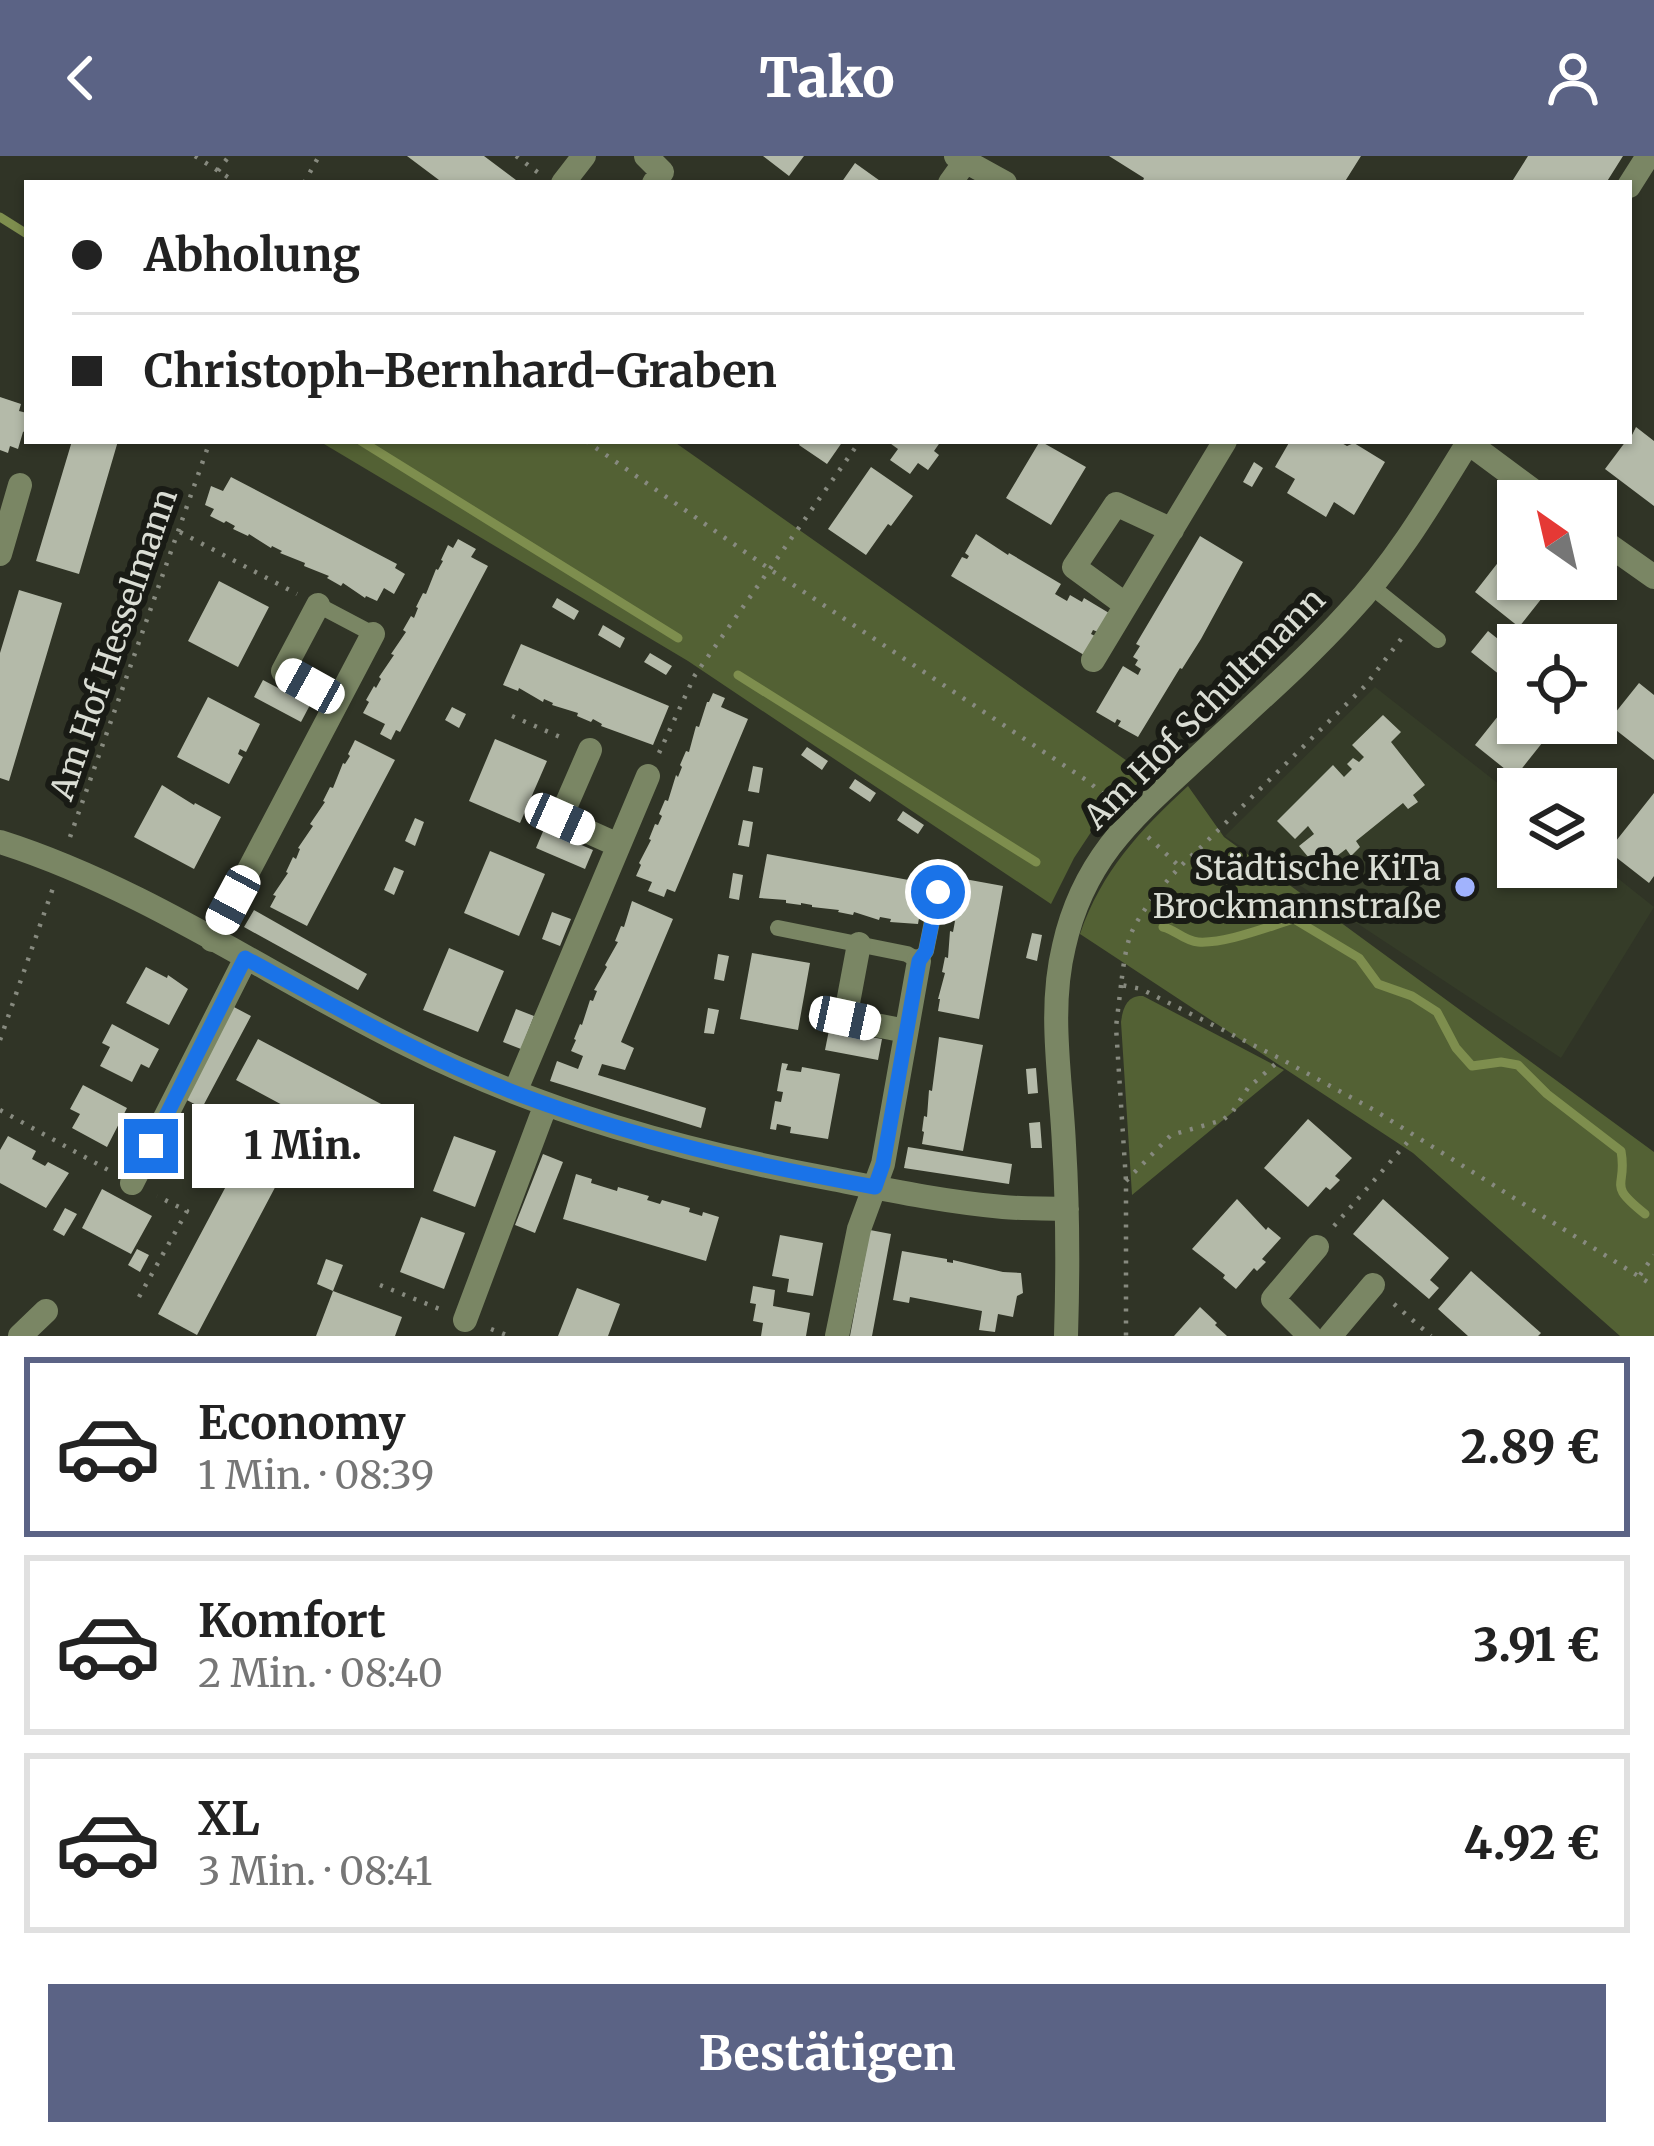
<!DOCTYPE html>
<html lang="de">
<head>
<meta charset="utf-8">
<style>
  :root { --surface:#fff; --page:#f2f2f2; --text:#222; --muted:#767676; --line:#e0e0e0; --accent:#5b6385 }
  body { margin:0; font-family:Merriweather,serif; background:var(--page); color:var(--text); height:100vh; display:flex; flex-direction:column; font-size:45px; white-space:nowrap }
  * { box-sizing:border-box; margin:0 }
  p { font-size:39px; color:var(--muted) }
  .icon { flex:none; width:66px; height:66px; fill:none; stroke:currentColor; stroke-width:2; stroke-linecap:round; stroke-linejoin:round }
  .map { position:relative; height:1180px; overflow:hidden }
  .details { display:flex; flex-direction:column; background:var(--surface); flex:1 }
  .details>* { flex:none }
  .banner { position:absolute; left:24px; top:24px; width:1608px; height:264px; border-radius:0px; box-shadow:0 3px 9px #0004; display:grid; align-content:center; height:264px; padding:0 48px; background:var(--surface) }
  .needle { width:78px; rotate:326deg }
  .fabs { position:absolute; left:1497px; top:324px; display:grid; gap:24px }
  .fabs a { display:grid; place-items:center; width:120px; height:120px; border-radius:0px; background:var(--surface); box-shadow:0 3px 9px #0004; font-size:60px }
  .end { position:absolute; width:54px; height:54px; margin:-27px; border:15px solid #1a73e8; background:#fff; box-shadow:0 0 0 6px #fff }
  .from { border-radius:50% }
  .bubble { position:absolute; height:84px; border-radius:0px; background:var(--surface); box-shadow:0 3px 9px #0004; font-size:39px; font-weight:800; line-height:84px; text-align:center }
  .car { position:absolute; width:36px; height:72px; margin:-36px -18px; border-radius:15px; box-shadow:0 0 9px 3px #0007; background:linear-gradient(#fff 24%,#345 0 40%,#fff 0 76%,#345 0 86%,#fff 0) }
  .banner b { display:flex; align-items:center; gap:42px; height:114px; font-size:45px }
  .banner b+b { border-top:3px solid var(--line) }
  .banner i { width:30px; height:30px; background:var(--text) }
  ul { padding:21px 0 0; list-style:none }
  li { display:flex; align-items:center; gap:36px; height:180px; margin:0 24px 18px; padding:0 24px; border:6px solid var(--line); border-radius:0px }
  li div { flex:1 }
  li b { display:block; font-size:45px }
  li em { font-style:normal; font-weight:800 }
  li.on { border-color:var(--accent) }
  li>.icon { width:108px; height:108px; stroke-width:1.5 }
  .cta { display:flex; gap:24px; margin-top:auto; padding:24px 48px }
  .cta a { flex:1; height:138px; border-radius:0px; background:var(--accent); color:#fff; font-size:48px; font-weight:800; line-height:138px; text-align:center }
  header { display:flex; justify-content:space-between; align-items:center; height:156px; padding:0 48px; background:var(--accent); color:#fff; font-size:54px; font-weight:800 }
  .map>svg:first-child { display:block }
  .built { fill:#353c28 }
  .green { fill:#536134 }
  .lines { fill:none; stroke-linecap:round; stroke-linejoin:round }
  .stream { stroke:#7e8e4e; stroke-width:9 }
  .building { fill:#b4baa9 }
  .path { stroke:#878a7f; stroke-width:4.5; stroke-dasharray:3 9; stroke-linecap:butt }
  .service { stroke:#7a8664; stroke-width:16 }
  .minor { stroke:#7a8664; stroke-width:24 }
  .route { stroke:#1a73e8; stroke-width:15 }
  .poi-dot { fill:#a1b3fd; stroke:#191b15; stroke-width:4.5 }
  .labels { text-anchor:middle; stroke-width:12; stroke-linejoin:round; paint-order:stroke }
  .street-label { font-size:33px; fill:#daddd4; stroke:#191b15 }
  .poi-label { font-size:33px; fill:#daddd4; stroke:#191b15; text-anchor:end }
</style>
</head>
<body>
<header><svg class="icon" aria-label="back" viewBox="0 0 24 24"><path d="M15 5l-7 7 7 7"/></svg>Tako<svg class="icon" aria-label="person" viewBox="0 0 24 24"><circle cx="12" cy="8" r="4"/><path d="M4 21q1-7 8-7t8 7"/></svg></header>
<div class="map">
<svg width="1654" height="1180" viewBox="0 0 1654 1180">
  <rect width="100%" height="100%" fill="#303426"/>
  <!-- built -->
  <path class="built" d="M 1375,531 L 1518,643 L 1518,711 L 1596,711 L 1596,705 L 1654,751 L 1561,902 L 1225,680 Z"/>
  <!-- green -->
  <path class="green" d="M 319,285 L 673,285 L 1147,619 L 1101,661 L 1074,702 L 1051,748 L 688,505 Z
    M 1188,630 L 1224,681 L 1654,996 L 1654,1180 L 1620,1180 L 1413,997 L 1080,778 C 1101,716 1140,674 1188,630 Z
    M 1143,840 L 1284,914 L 1132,1039 L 1121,866 C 1123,852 1127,839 1143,840 Z"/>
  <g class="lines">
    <!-- stream -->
    <path class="stream" d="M 0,61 L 27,78
      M 361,285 L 678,482
      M 738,519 L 1036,706
      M 1163,771 C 1176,774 1184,785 1198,786 C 1225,788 1267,771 1294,763 L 1359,802 L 1378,828 L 1412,840 L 1437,856 L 1456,892 L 1472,910 L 1501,906 L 1518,909 L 1547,938 L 1621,995 C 1628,1033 1605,1026 1645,1058"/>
  </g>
  <!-- building -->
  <path class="building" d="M 407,0 L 484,0 L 520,27 L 443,27 Z
    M 763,0 L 804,0 L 789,20 Z
    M 1109,0 L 1361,0 L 1344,27 L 1142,27 L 1144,22 Z
    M 1528,0 L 1623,0 L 1606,27 L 1511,27 Z
    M 855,7 L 883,27 L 841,27 Z
    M 0,241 L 21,248 L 19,255 L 27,257 L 27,274 L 23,276 L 18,293 L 10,290 L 8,297 L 0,294 Z
    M 1636,271 L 1654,285 L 1654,350 L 1605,313 L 1626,285 L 1629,285 Z
    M 72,285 L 118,285 L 79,418 L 36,405 Z
    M 801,285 L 843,285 L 827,308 L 799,289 Z
    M 887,285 L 941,285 L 934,295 L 939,299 L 928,314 L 918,307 L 910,318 L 890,304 L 898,293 Z
    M 1040,285 L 1086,311 L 1051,369 L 1006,342 Z
    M 1290,285 L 1338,285 L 1347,290 L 1354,287 L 1385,306 L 1354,359 L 1334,346 L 1326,361 L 1287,337 L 1295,323 L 1275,311 Z
    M 1254,306 L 1263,312 L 1252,331 L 1243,326 Z
    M 871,311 L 913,340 L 891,370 L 888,368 L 866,399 L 828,373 Z
    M 231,321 L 397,408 L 395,412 L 405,418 L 394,438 L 384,432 L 377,445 L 366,440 L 365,442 L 343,427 L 341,430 L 327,422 L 329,420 L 304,410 L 305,407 L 280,397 L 282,395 L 272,390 L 271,392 L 249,378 L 248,380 L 233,373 L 235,370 L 226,365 L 224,367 L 210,360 L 214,353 L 205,349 L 211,330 L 223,335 Z
    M 976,378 L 1008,399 L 1009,397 L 1061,428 L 1055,438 L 1067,445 L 1070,439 L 1082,446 L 1084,442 L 1109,457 L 1098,476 L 1093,474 L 1091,478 L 1095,480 L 1084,499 L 951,420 L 962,401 L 967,403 L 969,400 L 965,397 Z
    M 1200,380 L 1243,406 L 1201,483 L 1182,513 L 1180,512 L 1138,581 L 1118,570 L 1121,565 L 1117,563 L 1115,567 L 1096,556 L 1123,510 L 1138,519 L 1141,513 L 1135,509 L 1138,504 L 1133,501 L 1140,490 L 1136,488 Z
    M 1518,381 L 1518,423 L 1557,423 L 1519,471 L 1475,436 Z
    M 458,383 L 476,393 L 471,401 L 488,410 L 400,576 L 396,574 L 391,584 L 380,578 L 385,568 L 363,557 L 369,546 L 366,544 L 374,530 L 376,532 L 381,523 L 379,521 L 394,499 L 391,498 L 406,476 L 403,474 L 411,460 L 414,462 L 418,452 L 416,451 L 423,437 L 426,438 L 436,413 L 438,414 L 443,405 L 441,404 L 448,389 L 453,392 Z
    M 219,425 L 269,451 L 238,511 L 188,485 Z
    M 19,434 L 62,447 L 9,625 L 0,622 L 0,497 Z
    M 557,442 L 579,455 L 574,464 L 552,451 Z
    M 603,469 L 625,482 L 620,492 L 598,479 Z
    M 1568,471 L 1591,489 L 1554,489 Z
    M 1488,475 L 1518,499 L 1518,516 L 1510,527 L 1471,496 Z
    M 521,488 L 669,550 L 653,589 L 601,570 L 602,568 L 593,563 L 591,566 L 577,560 L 578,557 L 552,549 L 553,547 L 544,543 L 543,546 L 519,532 L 518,535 L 503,529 Z
    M 650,497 L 672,510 L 666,519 L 644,506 Z
    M 263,524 L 310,549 L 301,566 L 254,541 Z
    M 1639,527 L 1654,539 L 1654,604 L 1607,567 Z
    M 1518,535 L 1518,567 L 1558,567 L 1515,621 L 1475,589 Z
    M 713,537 L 725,542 L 721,551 L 748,563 L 675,736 L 667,733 L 664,741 L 648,735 L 652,726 L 636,720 L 641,709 L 639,707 L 651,684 L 649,683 L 655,668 L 658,669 L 662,660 L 659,658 L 665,644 L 668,645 L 676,619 L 678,621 L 682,611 L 680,609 L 686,595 L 689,596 L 696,570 L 699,571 L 707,546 L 709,546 Z
    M 208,541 L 260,568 L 246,596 L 240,593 L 238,598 L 243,601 L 229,628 L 177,601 Z
    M 452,551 L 466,558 L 459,572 L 445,564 Z
    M 1383,559 L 1401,576 L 1391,586 L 1425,629 L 1413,639 L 1418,646 L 1408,653 L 1403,647 L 1356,685 L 1360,691 L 1351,700 L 1346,693 L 1319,714 L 1299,690 L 1314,678 L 1308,670 L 1295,683 L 1277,665 L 1333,609 L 1344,621 L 1352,613 L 1347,608 L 1353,602 L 1359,606 L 1364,601 L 1352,589 Z
    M 495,583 L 547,605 L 520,667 L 469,645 Z
    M 355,584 L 395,604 L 307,770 L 270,751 L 276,740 L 273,739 L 288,717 L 286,716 L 293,701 L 296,703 L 300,693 L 298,692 L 313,670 L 310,668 L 325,646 L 323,645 L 330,631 L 333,632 L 343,607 L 345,608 L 350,600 L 348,598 Z
    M 807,591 L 828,605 L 822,614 L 801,599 Z
    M 753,610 L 763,612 L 759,637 L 748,635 Z
    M 855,623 L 876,637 L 870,646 L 849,632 Z
    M 162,629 L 194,649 L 195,647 L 221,661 L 194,713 L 134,681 Z
    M 1654,637 L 1654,720 L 1649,727 L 1608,695 Z
    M 903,655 L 924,669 L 918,678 L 897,664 Z
    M 415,662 L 424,666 L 415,690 L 405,685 Z
    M 743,664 L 753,666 L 749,691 L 738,689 Z
    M 544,673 L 593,694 L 585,713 L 536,692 Z
    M 490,695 L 545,718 L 519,780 L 464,757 Z
    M 767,698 L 925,727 L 918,768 L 890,766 L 891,763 L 880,761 L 879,764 L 854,756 L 853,759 L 838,756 L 839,754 L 812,751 L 812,749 L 801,747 L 801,749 L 786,747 L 786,744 L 759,742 Z
    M 394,711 L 404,715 L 394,739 L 384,734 Z
    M 733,717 L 743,719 L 739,744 L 729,742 Z
    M 959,722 L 1003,730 L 979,863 L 938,855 L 940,843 L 938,843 L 945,817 L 942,816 L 945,801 L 948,802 L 950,775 L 953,776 L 955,765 L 952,764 L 955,749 L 957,750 L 959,739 L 957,738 Z
    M 632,745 L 673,763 L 621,886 L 634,892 L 625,914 L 602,908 L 598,919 L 706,952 L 701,972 L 550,925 L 557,905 L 578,913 L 583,900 L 571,895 L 576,884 L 574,883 L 580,868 L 582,869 L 590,844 L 593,845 L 597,835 L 594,834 L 607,811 L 605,809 L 618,786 L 615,785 L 621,770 L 624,771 Z
    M 254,754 L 367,818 L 358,834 L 244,771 Z
    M 552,756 L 571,763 L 560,790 L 542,783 Z
    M 1032,777 L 1042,779 L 1037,805 L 1026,802 Z
    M 449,792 L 504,815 L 478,876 L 423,854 Z
    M 752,797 L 810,807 L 798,874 L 740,863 Z
    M 718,798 L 729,800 L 724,825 L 714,823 Z
    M 146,811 L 167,822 L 168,819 L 188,833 L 169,869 L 126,847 Z
    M 232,850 L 251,860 L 202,952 L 183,942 Z
    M 708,852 L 719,854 L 714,878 L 704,877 Z
    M 516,853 L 534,860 L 521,893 L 503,886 Z
    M 112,868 L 159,893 L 149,912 L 141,908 L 132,926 L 100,910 L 110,891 L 102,887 Z
    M 829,874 L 882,883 L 878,904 L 825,894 Z
    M 939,881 L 983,889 L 963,995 L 922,988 L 924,976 L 922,975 L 924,960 L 927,961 L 929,934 L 932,935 Z
    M 258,883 L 400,958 L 391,976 L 379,970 L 366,994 L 236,924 Z
    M 782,907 L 788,908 L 786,914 L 801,916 L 802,911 L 840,918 L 828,983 L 790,977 L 791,971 L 777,968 L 776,974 L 770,973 L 775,945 L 781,946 L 783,936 L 777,935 Z
    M 1036,912 L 1038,937 L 1028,938 L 1026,913 Z
    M 83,929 L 127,952 L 107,991 L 72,972 L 80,958 L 70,953 Z
    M 1308,963 L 1352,1002 L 1335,1020 L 1340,1024 L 1330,1034 L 1326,1031 L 1308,1051 L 1264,1012 Z
    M 1040,966 L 1042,992 L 1031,992 L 1029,967 Z
    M 8,980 L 36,995 L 32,1003 L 45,1010 L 48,1006 L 69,1017 L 46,1052 L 0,1027 L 0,994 Z
    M 454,980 L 496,995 L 475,1051 L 433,1035 Z
    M 908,991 L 1012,1008 L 1009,1028 L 904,1012 Z
    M 543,998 L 563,1006 L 535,1077 L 515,1069 Z
    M 241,1002 L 280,1022 L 197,1179 L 158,1158 Z
    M 576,1018 L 592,1023 L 591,1027 L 617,1035 L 618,1031 L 649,1040 L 647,1044 L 660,1048 L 662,1044 L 690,1052 L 689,1056 L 702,1060 L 703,1056 L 719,1061 L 706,1105 L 563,1063 Z
    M 102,1033 L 152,1060 L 131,1098 L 82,1072 Z
    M 1237,1043 L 1266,1074 L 1268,1071 L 1281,1082 L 1262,1103 L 1266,1106 L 1257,1115 L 1254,1112 L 1236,1133 L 1223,1122 L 1225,1119 L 1192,1093 Z
    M 1383,1043 L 1449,1102 L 1430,1124 L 1439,1132 L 1429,1143 L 1353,1078 Z
    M 65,1052 L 77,1058 L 64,1080 L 53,1074 Z
    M 421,1061 L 465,1077 L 444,1133 L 400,1116 Z
    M 870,1074 L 891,1078 L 872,1180 L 850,1180 Z
    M 780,1079 L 823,1087 L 813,1140 L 787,1136 L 789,1123 L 772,1120 Z
    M 137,1093 L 149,1099 L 140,1116 L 128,1109 Z
    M 902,1095 L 947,1103 L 947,1106 L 953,1107 L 953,1104 L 1003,1116 L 1021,1117 L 1023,1137 L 1017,1140 L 1013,1161 L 998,1158 L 995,1176 L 979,1174 L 982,1155 L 910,1141 L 909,1147 L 893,1144 Z
    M 326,1103 L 343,1109 L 333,1135 L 317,1128 Z
    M 1471,1115 L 1541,1177 L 1538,1180 L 1468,1180 L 1438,1153 Z
    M 753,1130 L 775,1134 L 773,1150 L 810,1157 L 806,1180 L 761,1180 L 763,1167 L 753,1165 L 756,1148 L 750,1147 Z
    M 577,1132 L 620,1148 L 608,1180 L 558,1180 Z
    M 333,1135 L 402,1161 L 395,1180 L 316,1180 Z
    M 1200,1151 L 1217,1167 L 1215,1169 L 1227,1180 L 1174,1180 Z"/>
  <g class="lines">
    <!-- path -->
    <path class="path" d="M 195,0 L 237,27
      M 516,0 L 540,18
      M 218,15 L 229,0
      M 304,27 L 319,0
      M 586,285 L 771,414 L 1089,626 L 1114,648
      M 180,376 L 297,438
      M 1401,483 L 1365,530 L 1197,695 C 1176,712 1140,754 1130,780 C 1125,795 1123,813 1121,829 L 1141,833 L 1281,903 L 1374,954 L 1654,1130
      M 512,560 L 567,584
      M 659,597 L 695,519 L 860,285
      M 70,681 L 210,285
      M 1148,681 L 1179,710
      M 1121,829 L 1116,871 L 1126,1025 L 1126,1180
      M 0,884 L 53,732
      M 0,954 L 110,1015
      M 1126,1025 L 1171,979 L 1223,964 L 1233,955 L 1248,932 L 1281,903
      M 1334,1070 L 1413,980
      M 1640,1119 L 1654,1099
      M 380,1129 L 442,1154
      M 139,1141 L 187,1055 L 157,1040
      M 1394,1148 L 1431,1180
      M 491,1173 L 509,1180"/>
    <!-- service -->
    <path class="service" d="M 1372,431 L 1438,484
      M 318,449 L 373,478
      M 778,772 L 907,798 L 919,805 L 926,795 L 938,736"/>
    <!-- minor -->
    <path class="minor" d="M 646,0 L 662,16 L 654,27
      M 956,0 L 1005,27
      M 563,27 L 584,0
      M 950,27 L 965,6
      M 1629,30 L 1648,0
      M 1466,285 L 1547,345
      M 1596,380 L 1654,421
      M 0,398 L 20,329
      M 318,449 L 283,515 L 337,544
      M 1126,449 L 1074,411 L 1116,348 L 1172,374
      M 1093,504 L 1225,285
      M 590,594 L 560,663 L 618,689
      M 0,686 C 145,732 272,822 408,889 C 542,956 686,996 832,1023 C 888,1034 946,1046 1003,1051 C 1024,1053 1046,1052 1067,1053
      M 212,784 L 373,478
      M 859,788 L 845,863 L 906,875
      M 515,936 L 648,620
      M 132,1027 L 246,802
      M 465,1164 L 546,948
      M 20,1180 L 46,1155
      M 837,1180 L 859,1073 L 883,1008 L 919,805
      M 1066,1180 C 1068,1116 1068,1053 1064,989 C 1061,923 1048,855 1064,790 C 1084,701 1134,660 1198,601 C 1249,553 1302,508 1349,456 C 1397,405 1432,345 1469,285
      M 1310,1180 L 1273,1143 L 1317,1091
      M 1330,1180 L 1373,1129"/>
  </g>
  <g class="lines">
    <!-- route -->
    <path class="route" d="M 151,990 L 245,802 C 335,851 423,901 518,938 C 635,982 753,1009 875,1031 L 883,1008 L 919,805 L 926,795 L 938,736"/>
  </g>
  <!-- markers -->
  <circle class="poi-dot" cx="1465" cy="731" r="12"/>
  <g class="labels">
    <!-- street labels -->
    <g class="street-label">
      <text transform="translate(113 488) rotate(-71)" y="12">Am Hof Hesselmann</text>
      <text transform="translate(1204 552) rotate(-45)" y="12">Am Hof Schultmann</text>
    </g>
    <!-- poi labels -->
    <g class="poi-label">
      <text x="1441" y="724">Städtische KiTa<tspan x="1441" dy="38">Brockmannstraße</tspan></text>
    </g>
  </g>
</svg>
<div class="fabs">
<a><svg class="needle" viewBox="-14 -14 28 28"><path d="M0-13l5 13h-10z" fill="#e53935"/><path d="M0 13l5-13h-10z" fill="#767676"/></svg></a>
<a><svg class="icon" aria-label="locate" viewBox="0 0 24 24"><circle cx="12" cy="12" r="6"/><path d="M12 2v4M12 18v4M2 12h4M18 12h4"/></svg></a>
<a><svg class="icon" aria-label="layers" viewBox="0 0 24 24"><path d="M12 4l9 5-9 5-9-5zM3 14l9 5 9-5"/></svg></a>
</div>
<i class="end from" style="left:938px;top:736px"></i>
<i class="end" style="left:151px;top:990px"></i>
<div class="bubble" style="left:192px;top:948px;width:222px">1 Min.</div>
<i class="car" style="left:310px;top:530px;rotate:299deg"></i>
<i class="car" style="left:560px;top:663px;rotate:114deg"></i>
<i class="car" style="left:233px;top:744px;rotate:208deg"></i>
<i class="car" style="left:845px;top:862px;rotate:102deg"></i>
<div class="banner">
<b><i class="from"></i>Abholung</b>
<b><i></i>Christoph-Bernhard-Graben</b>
</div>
</div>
<section class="details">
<ul>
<li class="on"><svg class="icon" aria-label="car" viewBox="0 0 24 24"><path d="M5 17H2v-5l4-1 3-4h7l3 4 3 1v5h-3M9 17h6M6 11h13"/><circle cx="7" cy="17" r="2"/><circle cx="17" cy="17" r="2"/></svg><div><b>Economy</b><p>1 Min. · 08:39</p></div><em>2.89 €</em></li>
<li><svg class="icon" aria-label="car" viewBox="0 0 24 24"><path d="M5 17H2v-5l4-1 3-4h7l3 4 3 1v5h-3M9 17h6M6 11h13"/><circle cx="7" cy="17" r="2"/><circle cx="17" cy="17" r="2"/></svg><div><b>Komfort</b><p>2 Min. · 08:40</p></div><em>3.91 €</em></li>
<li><svg class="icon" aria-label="car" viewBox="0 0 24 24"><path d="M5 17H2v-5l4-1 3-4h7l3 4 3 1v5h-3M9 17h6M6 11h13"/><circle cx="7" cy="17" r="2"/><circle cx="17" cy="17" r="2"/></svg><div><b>XL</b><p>3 Min. · 08:41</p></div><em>4.92 €</em></li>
</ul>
<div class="cta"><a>Bestätigen</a></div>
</section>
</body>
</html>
